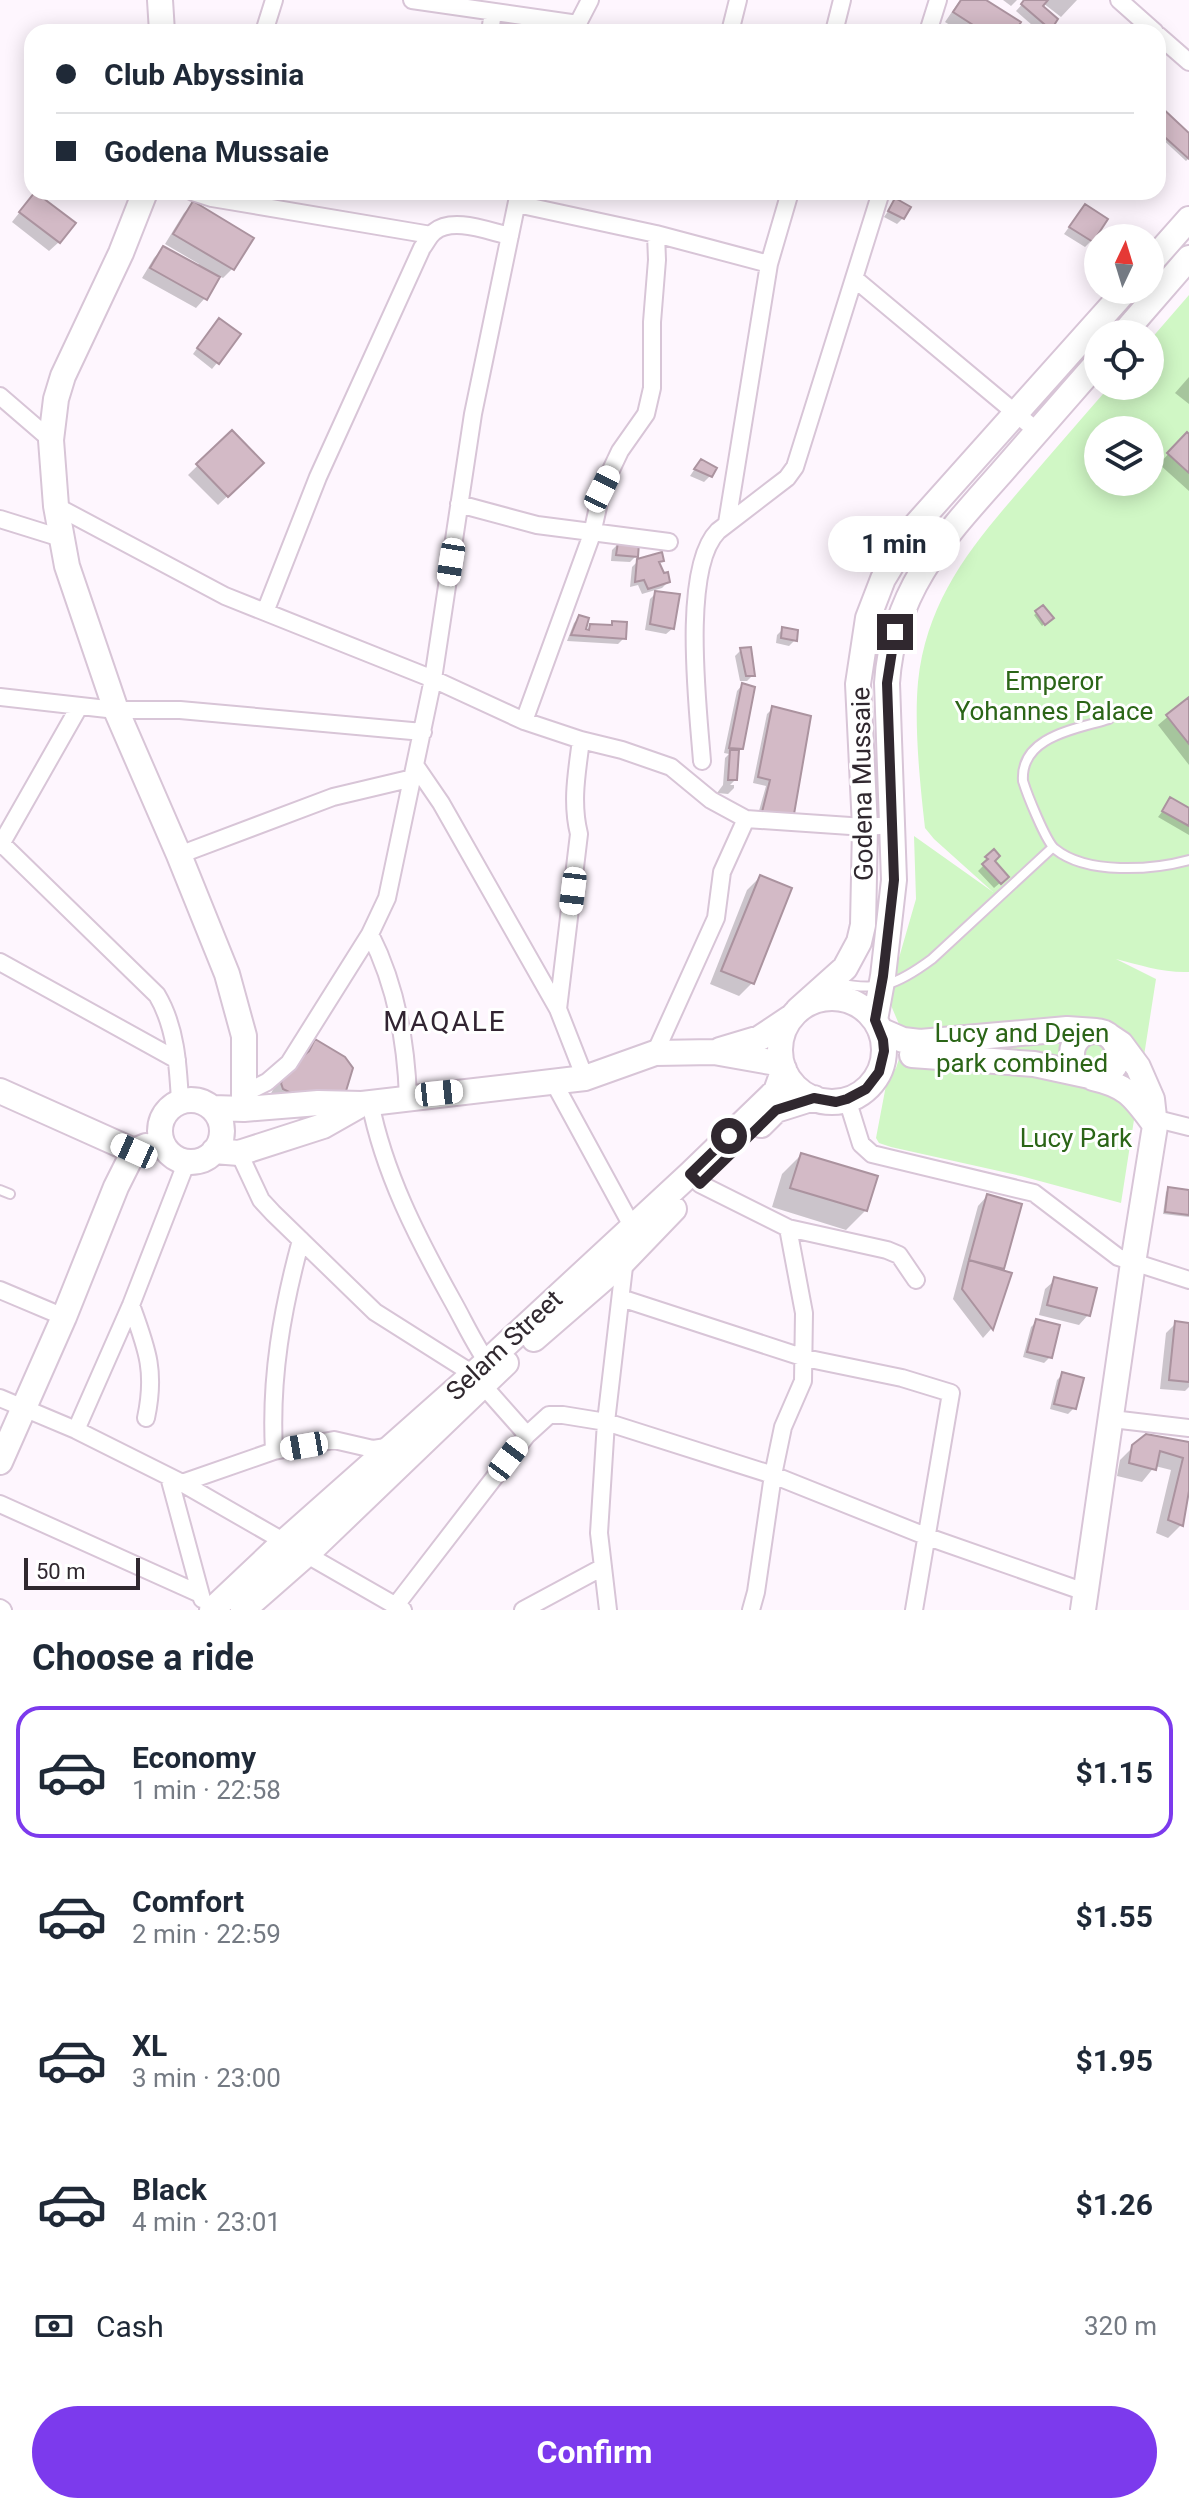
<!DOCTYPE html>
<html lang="en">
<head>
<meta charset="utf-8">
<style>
  :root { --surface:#fff; --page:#f2f2f3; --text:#1f2937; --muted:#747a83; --line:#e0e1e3; --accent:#7c3aed }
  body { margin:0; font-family:Roboto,sans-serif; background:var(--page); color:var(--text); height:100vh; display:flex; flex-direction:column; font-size:30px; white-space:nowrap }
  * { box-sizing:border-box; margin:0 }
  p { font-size:26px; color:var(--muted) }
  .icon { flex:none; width:44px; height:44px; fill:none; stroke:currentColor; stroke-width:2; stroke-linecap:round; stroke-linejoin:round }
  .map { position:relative; height:1610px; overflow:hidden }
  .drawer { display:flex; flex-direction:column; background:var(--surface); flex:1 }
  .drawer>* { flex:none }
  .banner { position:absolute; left:24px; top:24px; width:1142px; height:176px; border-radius:24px; box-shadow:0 4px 20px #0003; display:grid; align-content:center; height:176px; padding:0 32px; background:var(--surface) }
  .needle { width:52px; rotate:4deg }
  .controls { position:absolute; left:1084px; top:224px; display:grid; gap:16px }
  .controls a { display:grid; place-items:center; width:80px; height:80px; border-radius:50%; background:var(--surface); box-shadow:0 4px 20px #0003; font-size:40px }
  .scale { position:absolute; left:24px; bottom:20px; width:116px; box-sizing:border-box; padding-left:8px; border:4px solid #30282f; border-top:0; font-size:22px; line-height:28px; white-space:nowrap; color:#30282f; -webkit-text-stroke:6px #fff; paint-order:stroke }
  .end { position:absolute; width:36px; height:36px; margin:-18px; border:10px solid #30282f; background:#fff; box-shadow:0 0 0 4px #fff }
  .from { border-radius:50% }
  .bubble { position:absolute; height:56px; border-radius:28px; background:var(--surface); box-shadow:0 4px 20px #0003; font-size:26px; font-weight:700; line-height:56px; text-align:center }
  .car { position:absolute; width:24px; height:48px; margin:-24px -12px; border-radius:10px; box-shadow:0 0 6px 2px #0007; background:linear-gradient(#fff 24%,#345 0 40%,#fff 0 76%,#345 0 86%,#fff 0) }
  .banner b { display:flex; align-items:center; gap:28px; height:76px; font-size:30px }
  .banner b+b { border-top:2px solid var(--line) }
  .banner i { width:20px; height:20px; background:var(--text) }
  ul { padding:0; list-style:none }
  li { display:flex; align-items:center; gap:24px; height:132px; margin:0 16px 12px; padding:0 16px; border:4px solid transparent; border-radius:24px }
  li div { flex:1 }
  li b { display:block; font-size:30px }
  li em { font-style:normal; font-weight:700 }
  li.selected { border-color:var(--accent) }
  li>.icon { width:72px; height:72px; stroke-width:1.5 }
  h2 { padding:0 32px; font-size:36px; line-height:96px }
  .pay { display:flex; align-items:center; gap:20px; height:88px; padding:0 32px; font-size:30px }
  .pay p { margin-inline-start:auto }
  .cta { display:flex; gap:16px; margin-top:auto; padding:16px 32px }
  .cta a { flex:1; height:92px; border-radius:48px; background:var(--accent); color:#fff; font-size:32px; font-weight:700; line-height:92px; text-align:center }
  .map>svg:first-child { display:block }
  .green { fill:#d0f7c5; fill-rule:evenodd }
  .shadow { fill:#0003 }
  .building { fill:#d3bac6; stroke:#ab939f; stroke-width:2 }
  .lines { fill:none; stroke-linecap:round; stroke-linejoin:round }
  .lane-casing { stroke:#d8c5d7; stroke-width:12 }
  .street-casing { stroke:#d8c5d7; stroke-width:20 }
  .secondary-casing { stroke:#d8c5d7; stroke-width:28 }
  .lane { stroke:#fff; stroke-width:8 }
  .street { stroke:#fff; stroke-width:16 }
  .secondary { stroke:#fff; stroke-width:24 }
  .route { stroke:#30282f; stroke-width:10 }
  .labels { text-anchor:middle; stroke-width:6; stroke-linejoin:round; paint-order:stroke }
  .park-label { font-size:26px; fill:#2b6517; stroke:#fff }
  .street-label { font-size:26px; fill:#30282f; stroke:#fff }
  .neighbourhood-label { font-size:28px; letter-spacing:2px; fill:#322432; stroke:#fff }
</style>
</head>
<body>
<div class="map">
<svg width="1189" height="1610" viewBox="0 0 1189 1610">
  <rect width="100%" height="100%" fill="#fef6fe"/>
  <!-- green -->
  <path class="green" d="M 1189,295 L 1189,972 C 1163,973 1140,965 1116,959 L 1156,979 L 1121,1203 L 1021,1176 L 891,1147 L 879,1143 L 876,1138 L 887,1080 L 896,1068 L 900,1056 L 901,1029 L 890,1003 L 892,982 L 916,899 L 914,836 L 993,892 L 934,839 L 925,828 C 920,784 914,726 918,682 C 927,598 973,544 1026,483 C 1054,450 1082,418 1110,386 L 1150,386 L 1150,340 ZM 1098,430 L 1150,430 L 1150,482 L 1098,482 Z"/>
  <!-- shadow -->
  <path class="shadow" d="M 960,0 L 982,0 L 1013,32 L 961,32 L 945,22 Z
    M 1003,0 L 1017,0 L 1011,6 Z
    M 1026,0 L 1077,0 L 1061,17 L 1043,3 L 1040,6 L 1056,20 L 1046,32 L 1040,32 L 1016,11 Z
    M 1158,106 L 1189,135 L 1189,158 L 1186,161 L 1158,135 Z
    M 896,200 L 903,218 L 897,224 L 884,217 Z
    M 26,204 L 59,242 L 49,251 L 12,222 Z
    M 193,204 L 232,269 L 223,278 L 218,276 L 205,298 L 196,308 L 142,278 L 154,258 L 163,248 L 197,267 L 199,264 L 165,244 L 184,213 Z
    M 1080,212 L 1091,241 L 1085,247 L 1064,234 Z
    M 213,326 L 217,363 L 212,369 L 193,354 Z
    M 1189,377 L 1189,404 L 1175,393 Z
    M 232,432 L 262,463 L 218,505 L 188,475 Z
    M 1187,434 L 1189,436 L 1189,491 L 1159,464 Z
    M 696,467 L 710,476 L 704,482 L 690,476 Z
    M 618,544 L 636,556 L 630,562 L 611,561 L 612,550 Z
    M 661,560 L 658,563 L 668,582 L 662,588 L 642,594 L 638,585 L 630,587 L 632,567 L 638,561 Z
    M 656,593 L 672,629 L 666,634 L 645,630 L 650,599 Z
    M 1043,608 L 1051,618 L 1042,626 L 1034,615 Z
    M 580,617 L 583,634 L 591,626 L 609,627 L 613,623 L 624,638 L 618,644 L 567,641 L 574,623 Z
    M 783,629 L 795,640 L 789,646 L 776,643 L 777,635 Z
    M 741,650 L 753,675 L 747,681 L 740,681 L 735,656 Z
    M 742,685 L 741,748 L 737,752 L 735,780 L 730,785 L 734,785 L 734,788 L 728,794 L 717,793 L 723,785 L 725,758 L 729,754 L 724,753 L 737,691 Z
    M 1189,699 L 1189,765 L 1158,725 Z
    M 773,708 L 791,819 L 757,818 L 766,786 L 753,783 L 767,714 Z
    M 1171,800 L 1189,811 L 1189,835 L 1158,817 Z
    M 994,851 L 992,861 L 1007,877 L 994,888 L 978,871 L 983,866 L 981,864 Z
    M 760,877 L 752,983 L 739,996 L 710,984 L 747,890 Z
    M 316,1041 L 344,1090 L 331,1103 L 269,1097 L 276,1084 Z
    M 801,1155 L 866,1210 L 846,1230 L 772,1207 L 782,1174 Z
    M 1168,1190 L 1189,1192 L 1189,1217 L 1163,1214 L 1166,1192 Z
    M 987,1196 L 1019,1205 L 1002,1271 L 1009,1274 L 991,1329 L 983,1338 L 953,1299 L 978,1206 Z
    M 1055,1280 L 1088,1315 L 1079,1325 L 1039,1315 L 1045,1289 Z
    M 1037,1321 L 1050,1357 L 1044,1363 L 1023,1357 L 1031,1327 Z
    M 1176,1323 L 1189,1325 L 1189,1387 L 1185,1391 L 1160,1389 L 1166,1333 Z
    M 1063,1374 L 1074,1408 L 1068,1414 L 1050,1409 L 1057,1380 Z
    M 1189,1444 L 1189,1480 L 1181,1525 L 1168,1538 L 1156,1533 L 1171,1470 L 1155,1466 L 1142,1482 L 1117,1476 L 1120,1460 L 1133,1447 Z"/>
  <!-- building -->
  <path class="building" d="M 961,0 L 986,0 L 1021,22 L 1015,32 L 984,32 L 953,12 Z
    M 1024,0 L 1048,0 L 1043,6 L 1058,19 L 1051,30 L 1021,4 Z
    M 1158,104 L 1189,133 L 1189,159 L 1158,131 Z
    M 35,192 L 76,223 L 60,243 L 19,212 Z
    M 895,198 L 911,207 L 904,219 L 888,211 Z
    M 193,201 L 254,238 L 234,270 L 173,234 Z
    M 1085,204 L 1108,219 L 1093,242 L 1069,227 Z
    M 163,246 L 220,277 L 207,300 L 150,268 Z
    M 219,318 L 241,334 L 219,364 L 197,348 Z
    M 232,430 L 264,463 L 228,497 L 196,464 Z
    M 1187,432 L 1189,434 L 1189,473 L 1167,453 Z
    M 701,459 L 717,468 L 712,477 L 694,469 Z
    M 618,542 L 639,543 L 638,557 L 616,555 Z
    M 662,552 L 664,561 L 659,562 L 664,573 L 668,572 L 670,582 L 648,589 L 644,580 L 635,582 L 637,559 Z
    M 655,591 L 680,594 L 674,629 L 650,624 Z
    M 1043,605 L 1054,618 L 1045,625 L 1035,611 Z
    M 579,615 L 589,618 L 586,629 L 589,630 L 590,624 L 612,625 L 612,621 L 627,622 L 626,639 L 571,635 Z
    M 782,627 L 798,630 L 797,641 L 781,638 Z
    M 751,647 L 755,676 L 746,676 L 740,648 Z
    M 742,683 L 755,687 L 743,749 L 729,748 Z
    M 1189,697 L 1189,744 L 1166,715 Z
    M 772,706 L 811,716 L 793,820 L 762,812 L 770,780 L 758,777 Z
    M 730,750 L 739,750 L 737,780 L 728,780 Z
    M 1170,797 L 1189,808 L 1189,826 L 1162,811 Z
    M 994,849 L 1000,856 L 995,861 L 1009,877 L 1001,884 L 982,864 L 988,859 L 985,857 Z
    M 760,875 L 792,888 L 754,984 L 721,971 Z
    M 315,1039 L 345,1057 L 353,1068 L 346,1091 L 291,1093 L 283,1089 L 281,1083 L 288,1068 L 309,1051 Z
    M 801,1153 L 878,1176 L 867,1211 L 790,1188 Z
    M 1168,1187 L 1189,1190 L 1189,1215 L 1165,1212 Z
    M 987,1194 L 1022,1204 L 1004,1269 L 969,1260 Z
    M 969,1260 L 1012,1273 L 993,1330 L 962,1289 Z
    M 1054,1277 L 1097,1288 L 1090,1316 L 1047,1305 Z
    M 1036,1319 L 1060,1325 L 1052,1358 L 1027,1352 Z
    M 1175,1321 L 1189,1323 L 1189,1382 L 1169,1380 Z
    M 1062,1372 L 1084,1378 L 1076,1409 L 1054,1404 Z
    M 1146,1434 L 1189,1442 L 1189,1491 L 1183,1526 L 1168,1520 L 1183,1458 L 1160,1451 L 1156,1470 L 1129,1463 L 1132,1445 Z"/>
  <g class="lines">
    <!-- lane casing -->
    <g class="lane-casing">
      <path id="lane" d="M 1109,719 C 1077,729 1020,736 1023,781 C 1027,794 1046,842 1055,849 C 1087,875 1152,870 1189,860
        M 837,983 C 879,992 897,985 932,959 L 1052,848
        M 0,1190 L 10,1194"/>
    </g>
    <!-- street casing -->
    <g class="street-casing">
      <path id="street" d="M 412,0 L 578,24
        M 1119,0 L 1155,32
        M 574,31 L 590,0
        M 264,32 L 274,0
        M 490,32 L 493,12
        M 730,32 L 738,0
        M 834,32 L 842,0
        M 928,32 L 938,0
        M 1158,35 L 1189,62
        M 193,192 L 212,198 L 431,235
        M 517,204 L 656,234 L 769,264
        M 855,279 L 1037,431
        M 0,396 L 51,440
        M 459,504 L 537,525 L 669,542
        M 56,506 L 225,596 L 433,679 L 524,721 L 581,740 L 622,750 L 671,767 L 711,800 L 746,819 L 865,827 L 893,825
        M 0,519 L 61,538
        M 727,523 L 769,264 L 790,192
        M 265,612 L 318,477 L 422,248 C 426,243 429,236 434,232 C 453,216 490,232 510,236
        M 0,697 L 116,710 L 180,710 L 423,732
        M 524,721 L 592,534 L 602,489 L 620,451 L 646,414 L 652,388 L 652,322 L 657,260 L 656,234
        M 702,761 C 698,708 681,568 718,531 L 787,478 L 795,467 L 881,192
        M 415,765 L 441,803 L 558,1009 L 585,1078
        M 0,842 L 157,995 C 176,1027 178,1065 180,1101
        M 0,846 L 79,707
        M 179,855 L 333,797 L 413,778
        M 370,934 C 396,985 406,1040 408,1097
        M 0,962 L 177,1060
        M 558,1009 L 579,834 C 571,802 577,772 581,740
        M 655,1053 L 716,918 L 722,872 L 746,819
        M 553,1081 L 632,1226 L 630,1235
        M 245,1093 L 267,1082 L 289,1063 L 370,934 L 387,898 L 433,679 L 473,414 L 519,192
        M 847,1099 L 861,1144 L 872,1154 L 1034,1193 L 1118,1257 L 1189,1280
        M 370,1102 C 384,1173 417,1237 452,1300 C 465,1323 476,1348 492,1369
        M 1149,1117 L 1189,1127
        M 239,1153 L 261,1200 L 273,1213 L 375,1312 L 473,1374 L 527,1435
        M 690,1174 L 700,1184 L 788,1228 L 887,1250 L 899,1255 L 916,1280
        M 0,1290 L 64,1317
        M 621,1298 L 805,1358 L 902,1378 L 951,1393 L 914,1610
        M 131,1305 C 147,1349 156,1371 146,1418
        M 0,1398 L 76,1430 L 182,1483 L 403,1610
        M 1112,1419 L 1189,1428
        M 76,1430 L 131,1305 L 187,1161
        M 274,1451 C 270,1378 282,1310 301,1240
        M 169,1477 L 202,1599
        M 182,1483 L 274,1451 L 334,1440 L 373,1449 L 393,1446
        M 0,1504 L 200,1594
        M 396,1605 L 527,1435 L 549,1415 L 563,1415 L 606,1422 L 773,1475 L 928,1537 L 1085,1592
        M 0,1608 L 3,1610
        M 523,1610 L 603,1567
        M 608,1610 L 599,1533 L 606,1422 L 625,1258
        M 751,1610 L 756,1592 L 773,1475 L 783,1427 L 803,1381 L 804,1313 L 788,1228"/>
    </g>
    <!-- secondary casing -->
    <g class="secondary-casing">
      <path id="secondary" d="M 160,0 L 162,32
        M 145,192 L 121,253 L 63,376 L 56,399 L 51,440 L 56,506 L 67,566 L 116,710 L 179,855 L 227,974 L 244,1036 L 244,1109
        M 1150,263 L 1189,219
        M 1123,334 L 1189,258
        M780 1050a52 52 0 1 1 104 0a52 52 0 1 1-104 0Z
        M 798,1010 L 845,968 L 859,942 L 863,925 L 865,827 L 858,684 L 868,618 L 883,579 L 915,526 L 1126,290
        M 875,1020 L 883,976 L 894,880 L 887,683 C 893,591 943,538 1001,473 C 1033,436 1066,399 1098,362
        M 880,1030 L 903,1040 L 920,1042 L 1067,1029 L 1096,1031
        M1072 1054a23 23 0 1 1 46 0a23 23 0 1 1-46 0Z
        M 720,1050 L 760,1038 L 790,1018
        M 912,1055 L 1034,1064 L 1085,1075
        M 1093,1078 C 1125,1085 1133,1095 1152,1121
        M 0,1091 L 134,1151 L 146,1146
        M160 1131a31 31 0 1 1 62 0a31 31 0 1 1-62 0Z
        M 213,1108 L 244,1109 L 318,1103 L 362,1104 L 585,1078 L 655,1053 L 714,1052 L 782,1064
        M 761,1125 L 776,1110 L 814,1098
        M 214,1151 L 239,1153 L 323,1126 L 360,1105
        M 534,1339 L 624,1261 L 674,1209
        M 0,1462 L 64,1317 L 116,1187 L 134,1151
        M 212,1610 L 285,1541 L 487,1362 L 690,1174 L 776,1091 L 784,1069
        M 243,1610 L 308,1553 L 506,1363
        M 1083,1610 L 1133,1263 L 1155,1126 L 1152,1099 L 1138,1067 L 1121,1044 L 1109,1036"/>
    </g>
    <!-- lane -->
    <use href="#lane" class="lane"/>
    <!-- street -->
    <use href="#street" class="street"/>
    <!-- secondary -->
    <use href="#secondary" class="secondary"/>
  </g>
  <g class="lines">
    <!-- route -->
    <path class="route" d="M 729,1136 L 690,1174 L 700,1184 L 776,1110 L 814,1098 L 836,1102 L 847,1099 L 866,1089 L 879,1072 L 884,1051 L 883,1040 L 875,1020 L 883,976 L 894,880 L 887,683 L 895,632"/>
  </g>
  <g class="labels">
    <!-- park labels -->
    <g class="park-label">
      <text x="1054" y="690">Emperor<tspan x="1054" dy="30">Yohannes Palace</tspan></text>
      <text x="1022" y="1042">Lucy and Dejen<tspan x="1022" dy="30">park combined</tspan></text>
      <text x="1076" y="1147">Lucy Park</text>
    </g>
    <!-- street labels -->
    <g class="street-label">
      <text transform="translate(862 784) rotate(-91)" y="9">Godena Mussaie</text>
      <text transform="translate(504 1345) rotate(-43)" y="9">Selam Street</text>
    </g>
    <!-- neighbourhood labels -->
    <g class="neighbourhood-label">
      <text x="445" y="1031">MAQALE</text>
    </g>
  </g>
</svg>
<div class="controls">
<a><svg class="needle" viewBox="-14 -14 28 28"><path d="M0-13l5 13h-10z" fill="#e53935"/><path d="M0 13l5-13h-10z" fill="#747a83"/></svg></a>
<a><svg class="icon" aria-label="locate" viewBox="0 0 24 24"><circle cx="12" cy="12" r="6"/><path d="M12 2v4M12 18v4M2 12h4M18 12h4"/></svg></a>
<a><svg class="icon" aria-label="layers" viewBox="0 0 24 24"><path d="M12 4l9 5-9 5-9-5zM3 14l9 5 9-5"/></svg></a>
</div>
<div class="scale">50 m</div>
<i class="end from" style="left:729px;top:1136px"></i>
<i class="end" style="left:895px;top:632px"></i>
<div class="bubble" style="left:828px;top:516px;width:132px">1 min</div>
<i class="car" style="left:602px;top:489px;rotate:26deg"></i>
<i class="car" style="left:451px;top:562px;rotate:189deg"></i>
<i class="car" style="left:573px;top:891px;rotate:187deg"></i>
<i class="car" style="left:439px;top:1093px;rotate:84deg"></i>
<i class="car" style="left:134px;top:1151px;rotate:294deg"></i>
<i class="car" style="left:304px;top:1446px;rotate:260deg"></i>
<i class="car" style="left:508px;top:1459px;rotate:37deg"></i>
<div class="banner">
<b><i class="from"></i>Club Abyssinia</b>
<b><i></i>Godena Mussaie</b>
</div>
</div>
<section class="drawer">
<h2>Choose a ride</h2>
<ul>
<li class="selected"><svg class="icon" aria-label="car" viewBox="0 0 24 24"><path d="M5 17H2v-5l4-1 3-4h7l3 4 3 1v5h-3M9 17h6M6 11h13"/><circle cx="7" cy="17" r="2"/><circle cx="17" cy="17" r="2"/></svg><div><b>Economy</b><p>1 min · 22:58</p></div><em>$1.15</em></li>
<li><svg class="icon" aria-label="car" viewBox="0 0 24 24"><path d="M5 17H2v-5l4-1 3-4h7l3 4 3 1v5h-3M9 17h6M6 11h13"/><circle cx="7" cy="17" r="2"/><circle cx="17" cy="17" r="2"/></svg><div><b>Comfort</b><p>2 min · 22:59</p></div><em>$1.55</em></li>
<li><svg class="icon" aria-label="car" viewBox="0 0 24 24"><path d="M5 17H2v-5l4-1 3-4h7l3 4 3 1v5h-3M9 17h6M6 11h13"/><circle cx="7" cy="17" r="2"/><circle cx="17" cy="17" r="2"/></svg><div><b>XL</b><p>3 min · 23:00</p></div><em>$1.95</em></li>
<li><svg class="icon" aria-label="car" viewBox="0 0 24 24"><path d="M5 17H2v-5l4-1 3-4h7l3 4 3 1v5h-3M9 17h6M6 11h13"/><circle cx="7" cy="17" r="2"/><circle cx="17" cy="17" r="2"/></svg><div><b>Black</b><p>4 min · 23:01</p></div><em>$1.26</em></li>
</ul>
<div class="pay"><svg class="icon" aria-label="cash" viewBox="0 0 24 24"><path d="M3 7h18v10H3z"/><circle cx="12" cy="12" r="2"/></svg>Cash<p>320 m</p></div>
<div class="cta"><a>Confirm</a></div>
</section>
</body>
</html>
